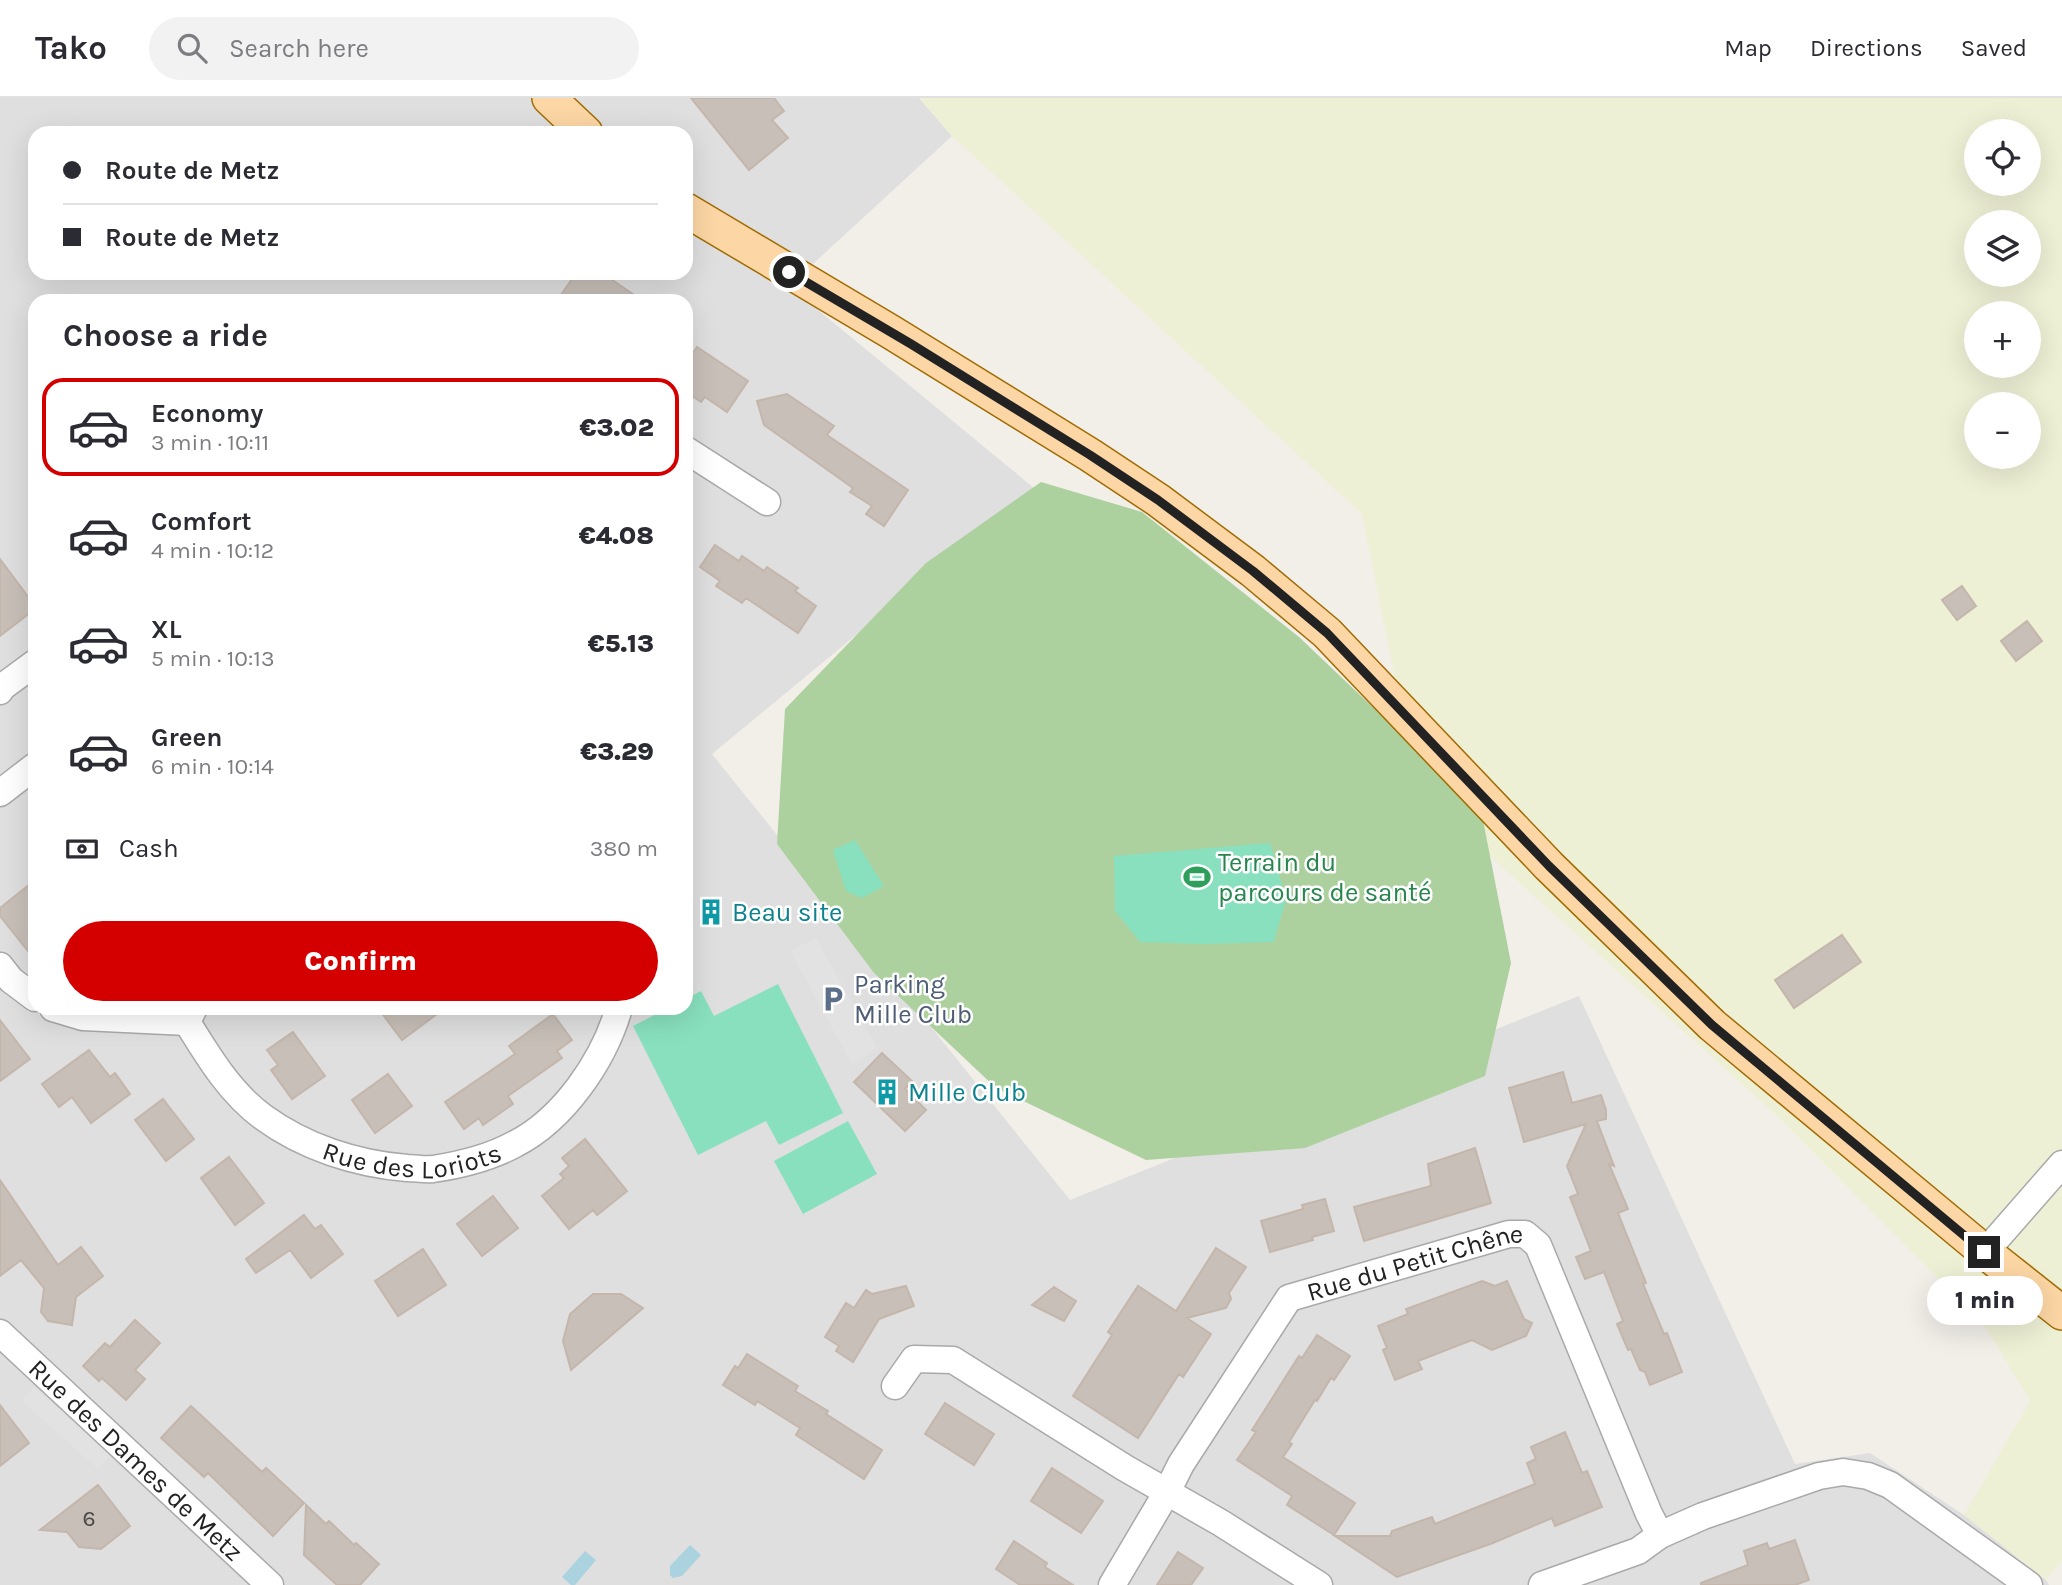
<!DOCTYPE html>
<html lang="en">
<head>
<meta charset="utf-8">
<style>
  :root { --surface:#fff; --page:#f2f2f3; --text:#2b2b33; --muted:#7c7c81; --line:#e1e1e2; --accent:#d40000 }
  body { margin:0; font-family:Karla,sans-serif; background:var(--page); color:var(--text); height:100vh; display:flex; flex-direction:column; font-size:26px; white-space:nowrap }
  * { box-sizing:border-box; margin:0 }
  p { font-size:23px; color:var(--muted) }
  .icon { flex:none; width:38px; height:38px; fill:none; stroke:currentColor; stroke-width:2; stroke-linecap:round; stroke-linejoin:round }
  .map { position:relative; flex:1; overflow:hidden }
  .drawer { position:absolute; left:28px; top:196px; width:665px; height:721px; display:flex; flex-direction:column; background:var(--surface); border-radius:21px; box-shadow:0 7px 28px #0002 }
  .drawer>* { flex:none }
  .top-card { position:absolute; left:28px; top:28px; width:665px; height:154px; border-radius:21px; box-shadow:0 7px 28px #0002; display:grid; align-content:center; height:154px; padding:0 35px; background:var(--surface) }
  .controls { position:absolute; left:1964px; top:21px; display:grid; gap:14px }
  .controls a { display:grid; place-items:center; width:77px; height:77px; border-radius:50%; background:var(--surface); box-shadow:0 7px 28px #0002; font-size:35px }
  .end { position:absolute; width:32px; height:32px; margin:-16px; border:9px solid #222; background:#fff; box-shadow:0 0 0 4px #fff }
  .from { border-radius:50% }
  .bubble { position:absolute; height:49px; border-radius:24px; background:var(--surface); box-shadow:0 7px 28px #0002; font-size:23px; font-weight:800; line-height:49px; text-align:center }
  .top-card b { display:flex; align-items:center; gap:24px; height:66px; font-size:26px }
  .top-card b+b { border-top:2px solid var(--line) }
  .top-card i { width:18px; height:18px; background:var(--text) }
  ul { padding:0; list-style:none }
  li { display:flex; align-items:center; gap:21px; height:98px; margin:0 14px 10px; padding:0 21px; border:4px solid transparent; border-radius:21px }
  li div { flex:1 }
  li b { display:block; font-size:26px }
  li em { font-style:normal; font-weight:800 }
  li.active { border-color:var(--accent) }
  li>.icon { width:63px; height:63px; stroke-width:1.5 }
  h2 { padding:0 35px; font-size:32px; line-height:84px }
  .pay { display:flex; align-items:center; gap:18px; height:77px; padding:0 35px; font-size:26px }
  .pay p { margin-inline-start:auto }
  .cta { display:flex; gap:14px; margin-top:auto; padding:14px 35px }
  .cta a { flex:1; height:80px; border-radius:42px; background:var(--accent); color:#fff; font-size:28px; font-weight:800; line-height:80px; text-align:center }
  header { display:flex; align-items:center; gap:42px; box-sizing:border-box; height:98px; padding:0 35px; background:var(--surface); border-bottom:2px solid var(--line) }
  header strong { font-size:33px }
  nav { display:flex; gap:38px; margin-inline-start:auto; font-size:24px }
  .search { width:490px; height:63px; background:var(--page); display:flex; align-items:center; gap:18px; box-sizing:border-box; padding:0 24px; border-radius:38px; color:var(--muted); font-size:26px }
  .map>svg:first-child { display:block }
  .residential { fill:#e0dfdf; fill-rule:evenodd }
  .farmland { fill:#eef0d5; fill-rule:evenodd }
  .forest { fill:#add19e }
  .pitch { fill:#88e0be }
  .parking { fill:#e2e2e2 }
  .water { fill:#aad3df }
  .building { fill:#c7bfb8; stroke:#c4b6ab; stroke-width:2 }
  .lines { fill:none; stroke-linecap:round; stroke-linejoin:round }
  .minor-casing { stroke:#a9a9a9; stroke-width:29 }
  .major-casing { stroke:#a06b00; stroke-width:36 }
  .minor { stroke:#fff; stroke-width:26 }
  .major { stroke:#fcd6a4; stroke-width:33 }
  .route { stroke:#222; stroke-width:9 }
  .labels { text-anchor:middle; stroke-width:5; stroke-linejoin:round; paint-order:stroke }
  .number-label { font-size:23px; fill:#4b4948 }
  .leisure-label { font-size:26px; fill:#27864d; stroke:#fff; text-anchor:start }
  .culture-label { font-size:26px; fill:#0d838f; stroke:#fff; text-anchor:start }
  .service-label { font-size:26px; fill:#4e5e75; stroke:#fff; text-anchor:start }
  .street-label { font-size:26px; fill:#222; stroke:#fff }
</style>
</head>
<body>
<header>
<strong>Tako</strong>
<div class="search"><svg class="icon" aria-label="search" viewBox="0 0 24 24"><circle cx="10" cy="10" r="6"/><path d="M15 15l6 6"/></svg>Search here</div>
<nav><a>Map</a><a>Directions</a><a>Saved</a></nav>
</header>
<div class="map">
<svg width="2062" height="1487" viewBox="0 0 2062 1487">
  <rect width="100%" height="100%" fill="#f2efe9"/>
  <!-- residential -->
  <path class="residential" d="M 0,0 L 919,0 L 952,38 L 789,188 L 1034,390 L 712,656 L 1070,1102 L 1579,898 L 1795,1366 L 1870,1355 L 1964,1417 L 2046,1482 L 2049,1487 L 0,1487 ZM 35,35 L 686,35 L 686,175 L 35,175 ZM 35,203 L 686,203 L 686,910 L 35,910 Z"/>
  <!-- farmland -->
  <path class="farmland" d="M 919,0 L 2062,0 L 2062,1462 L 2046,1482 L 1964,1417 L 2030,1303 L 1984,1227 L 1777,1018 L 1417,692 L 1362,416 L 952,38 ZM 1976,33 L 2028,33 L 2028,86 L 1976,86 ZM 1976,124 L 2028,124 L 2028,177 L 1976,177 ZM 1976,215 L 2028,215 L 2028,268 L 1976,268 ZM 1976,306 L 2028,306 L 2028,359 L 1976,359 Z"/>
  <!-- forest -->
  <path class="forest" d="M 1041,384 L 1142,414 L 1299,539 L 1481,712 L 1511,865 L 1485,978 L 1305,1050 L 1146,1062 L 996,990 L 874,875 L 777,746 L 785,611 L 926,465 Z"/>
  <!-- pitch -->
  <path class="pitch" d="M 855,742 L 884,788 L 862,800 L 846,793 L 833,752 Z
    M 1270,745 L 1286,801 L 1274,844 L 1203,846 L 1140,844 L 1115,813 L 1114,758 Z
    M 778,886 L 843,1015 L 779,1047 L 766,1023 L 698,1057 L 633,928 L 668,910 L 686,910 L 686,901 L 701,893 L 714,918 Z
    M 848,1023 L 877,1076 L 803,1116 L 774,1063 Z"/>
  <!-- parking -->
  <path class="parking" d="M 816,840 L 877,950 L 852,966 L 790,853 Z
    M 34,1289 L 111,1357 L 98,1371 L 21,1302 Z"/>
  <!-- water -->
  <path class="water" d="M 690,1447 L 701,1457 L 682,1478 L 673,1480 L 670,1477 L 670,1468 Z
    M 585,1453 L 596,1462 L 575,1487 L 571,1487 L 562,1479 Z"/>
  <!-- building -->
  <path class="building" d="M 691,0 L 774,0 L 784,13 L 772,22 L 788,40 L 749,72 Z
    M 576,175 L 602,175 L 643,203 L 557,203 Z
    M 697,249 L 748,283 L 727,314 L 705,299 L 701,304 L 686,294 L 686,265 Z
    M 787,296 L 834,328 L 827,337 L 908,392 L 884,428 L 866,416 L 872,408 L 850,394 L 853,390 L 764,327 L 757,303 Z
    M 715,447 L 739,463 L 742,458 L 764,473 L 767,469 L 798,490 L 795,493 L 816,508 L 798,535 L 746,500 L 742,505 L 716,488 L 720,483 L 700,469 Z
    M 0,461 L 35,508 L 35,511 L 0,538 Z
    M 1962,488 L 1976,508 L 1957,522 L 1942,502 Z
    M 2027,523 L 2042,543 L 2016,563 L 2001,543 Z
    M 35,782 L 35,862 L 0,818 L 0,810 Z
    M 1842,837 L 1861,864 L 1794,910 L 1775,882 Z
    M 378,910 L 445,910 L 402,942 Z
    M 553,916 L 572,942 L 557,953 L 562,960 L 508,998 L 513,1006 L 483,1027 L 479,1020 L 464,1031 L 445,1004 L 515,956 L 509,948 Z
    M 0,922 L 30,961 L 0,983 Z
    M 293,934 L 325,978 L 292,1001 L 271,972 L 278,967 L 267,952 Z
    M 89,952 L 110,979 L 115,975 L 130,996 L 91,1025 L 72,999 L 59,1009 L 42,986 Z
    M 882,955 L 912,983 L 905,991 L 926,1012 L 905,1033 L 854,984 Z
    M 1563,974 L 1572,1005 L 1601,997 L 1606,1012 L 1606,1021 L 1597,1023 L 1614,1068 L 1609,1066 L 1628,1111 L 1618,1115 L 1646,1185 L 1643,1186 L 1664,1236 L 1667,1235 L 1682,1274 L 1650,1287 L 1645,1274 L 1640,1272 L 1631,1251 L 1628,1252 L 1617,1226 L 1623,1223 L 1604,1174 L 1585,1181 L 1576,1159 L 1591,1153 L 1570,1099 L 1578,1096 L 1567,1068 L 1586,1026 L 1524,1044 L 1509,990 Z
    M 388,976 L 412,1008 L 375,1035 L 352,1002 Z
    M 163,1001 L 194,1041 L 166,1063 L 135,1022 Z
    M 585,1041 L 627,1093 L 597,1117 L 593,1112 L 569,1131 L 542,1098 L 564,1080 L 560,1076 L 569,1068 L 562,1060 Z
    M 1475,1050 L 1491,1105 L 1364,1143 L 1354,1109 L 1431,1088 L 1428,1066 Z
    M 229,1059 L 264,1105 L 235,1127 L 201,1080 Z
    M 0,1082 L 58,1167 L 81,1149 L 103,1178 L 76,1199 L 72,1227 L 48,1223 L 41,1214 L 44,1190 L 21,1162 L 0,1178 Z
    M 493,1098 L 518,1130 L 482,1158 L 457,1126 Z
    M 1325,1101 L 1334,1133 L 1312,1139 L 1313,1142 L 1270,1154 L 1261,1123 L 1303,1111 L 1302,1107 Z
    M 304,1117 L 315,1131 L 321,1127 L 343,1156 L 311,1180 L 290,1152 L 256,1175 L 246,1161 Z
    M 1216,1150 L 1246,1169 L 1229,1195 L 1231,1201 L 1226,1210 L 1187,1220 L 1211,1236 L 1183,1279 L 1179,1276 L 1138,1340 L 1073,1298 L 1112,1237 L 1108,1234 L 1138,1188 L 1176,1213 Z
    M 423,1151 L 446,1187 L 398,1218 L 375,1183 Z
    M 1482,1183 L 1495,1188 L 1507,1183 L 1524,1221 L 1532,1225 L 1526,1238 L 1492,1252 L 1472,1242 L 1418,1263 L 1422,1271 L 1395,1282 L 1383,1252 L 1387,1250 L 1378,1228 L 1408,1216 L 1406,1211 Z
    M 906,1188 L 914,1208 L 879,1221 L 853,1264 L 836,1253 L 839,1248 L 825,1239 L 846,1205 L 854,1210 L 866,1192 L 872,1196 Z
    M 1054,1189 L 1076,1203 L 1064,1223 L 1032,1207 Z
    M 593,1196 L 621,1196 L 643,1210 L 571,1272 L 563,1243 L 570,1216 Z
    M 135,1222 L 160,1245 L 135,1272 L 145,1281 L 126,1302 L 102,1280 L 99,1283 L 83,1268 L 105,1245 L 110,1249 Z
    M 1317,1237 L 1350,1258 L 1334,1282 L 1331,1280 L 1317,1303 L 1315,1302 L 1289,1344 L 1292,1346 L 1283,1359 L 1355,1405 L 1334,1437 L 1287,1407 L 1292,1398 L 1237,1362 L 1256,1334 L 1252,1332 L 1299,1258 L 1302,1260 Z
    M 747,1256 L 798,1288 L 795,1293 L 828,1313 L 826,1316 L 882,1352 L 864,1381 L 796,1337 L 800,1330 L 757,1303 L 755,1307 L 723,1287 L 735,1268 L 738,1270 Z
    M 945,1305 L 994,1336 L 974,1367 L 925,1336 Z
    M 0,1307 L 29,1345 L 0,1368 Z
    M 191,1308 L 262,1374 L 266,1370 L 304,1405 L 273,1438 L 208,1375 L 204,1379 L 161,1340 Z
    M 1565,1334 L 1582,1375 L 1587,1373 L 1602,1409 L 1555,1428 L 1552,1420 L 1493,1445 L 1397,1479 L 1335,1438 L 1390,1438 L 1392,1433 L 1432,1419 L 1435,1426 L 1535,1386 L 1527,1365 L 1536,1361 L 1531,1349 Z
    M 1052,1370 L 1103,1403 L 1081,1435 L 1031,1403 Z
    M 98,1387 L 130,1428 L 101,1451 L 79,1449 L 67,1434 L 40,1432 Z
    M 306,1407 L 326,1426 L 329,1423 L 354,1447 L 356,1445 L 379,1466 L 360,1487 L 337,1487 L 304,1457 Z
    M 1795,1442 L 1809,1482 L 1795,1487 L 1701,1487 L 1701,1485 L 1748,1467 L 1744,1453 L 1767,1445 L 1769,1451 Z
    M 1014,1443 L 1047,1465 L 1045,1469 L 1073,1487 L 1020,1487 L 996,1471 Z
    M 1178,1454 L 1203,1470 L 1191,1487 L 1157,1487 Z"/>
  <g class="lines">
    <!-- minor casing -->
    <g class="minor-casing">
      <g id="minor">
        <path d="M 686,352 L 767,404"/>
        <path d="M 0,593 L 1,590 L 35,565"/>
        <path d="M 0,695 L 35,668"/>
        <path d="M 0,868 L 11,882 L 35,900"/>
        <path d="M 53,910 L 83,919 L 187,924 L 194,910"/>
        <path id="s1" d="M 187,924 C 208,958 230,995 263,1019 C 304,1049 356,1066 407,1070 C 415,1070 425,1072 433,1071 C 460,1067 491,1059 515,1046 C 564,1021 604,962 619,910"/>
        <path d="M 1985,1154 L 2062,1066"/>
        <path id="s2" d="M 0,1235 L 270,1487"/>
        <path id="s3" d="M 895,1288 L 914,1261 L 953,1262 L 1125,1370 L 1167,1394 L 1181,1366 L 1289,1200 L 1509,1136 L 1525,1136 L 1538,1147 L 1649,1416 L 1660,1437"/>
        <path d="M 1112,1487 L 1167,1394 L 1221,1425 L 1319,1487"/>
        <path d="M 1542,1487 L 1638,1453 L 1660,1437 L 1703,1418 L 1819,1378 L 1843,1374 L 1868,1378 L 1890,1387 L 2029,1487"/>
      </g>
    </g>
    <!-- major casing -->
    <g class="major-casing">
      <path id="major" d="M 549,0 L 586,35
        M 686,112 L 891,234 L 1090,357 L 1158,402 L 1253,473 L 1327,535 L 1549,768 L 1712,927 L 1985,1154 L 2062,1215"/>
    </g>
    <!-- minor -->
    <use href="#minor" class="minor"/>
    <!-- major -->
    <use href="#major" class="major"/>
  </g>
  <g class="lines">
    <!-- route -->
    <path class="route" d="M 789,174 L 911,246 L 1090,357 L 1158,402 L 1253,473 L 1327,535 L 1549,768 L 1712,927 L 1984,1154"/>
  </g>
  <!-- icons -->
  <defs>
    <g id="stadium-bare" transform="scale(2.1)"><path d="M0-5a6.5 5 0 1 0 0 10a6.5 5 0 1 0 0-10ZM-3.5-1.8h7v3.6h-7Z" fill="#2e9e5b" stroke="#fff" stroke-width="2.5" paint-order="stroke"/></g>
    <g id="building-bare" transform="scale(2.1)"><path d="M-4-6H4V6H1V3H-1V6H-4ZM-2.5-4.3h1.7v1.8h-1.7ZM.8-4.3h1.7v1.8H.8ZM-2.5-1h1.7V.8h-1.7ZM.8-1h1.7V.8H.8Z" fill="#0f9aa8" stroke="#fff" stroke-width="2.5" paint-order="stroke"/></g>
    <g id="parking-bare" transform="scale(2.1)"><path d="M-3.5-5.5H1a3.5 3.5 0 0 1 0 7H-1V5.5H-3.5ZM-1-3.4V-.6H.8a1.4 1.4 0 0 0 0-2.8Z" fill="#5c6f8a" stroke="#fff" stroke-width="2.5" paint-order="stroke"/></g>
  </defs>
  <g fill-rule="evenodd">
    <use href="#stadium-bare" x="1197" y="779"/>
    <use href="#building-bare" x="711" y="814"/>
    <use href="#parking-bare" x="833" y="901"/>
    <use href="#building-bare" x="887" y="994"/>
  </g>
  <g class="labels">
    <!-- number labels -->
    <g class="number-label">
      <text x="89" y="1428">6</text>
    </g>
    <!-- leisure labels -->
    <g class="leisure-label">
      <text x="1218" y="773">Terrain du<tspan x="1218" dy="30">parcours de santé</tspan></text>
    </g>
    <!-- culture labels -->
    <g class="culture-label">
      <text x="732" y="823">Beau site</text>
      <text x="908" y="1003">Mille Club</text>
    </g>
    <!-- service labels -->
    <g class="service-label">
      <text x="854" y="895">Parking<tspan x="854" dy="30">Mille Club</tspan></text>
    </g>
    <!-- street labels -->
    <g class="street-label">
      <text dy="9" stroke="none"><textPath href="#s1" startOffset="282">Rue des Loriots</textPath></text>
      <text dy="9" stroke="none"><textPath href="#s3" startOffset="684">Rue du Petit Chêne</textPath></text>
      <text dy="9" stroke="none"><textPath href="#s2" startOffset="186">Rue des Dames de Metz</textPath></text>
    </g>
  </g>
</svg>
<div class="controls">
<a><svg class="icon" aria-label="locate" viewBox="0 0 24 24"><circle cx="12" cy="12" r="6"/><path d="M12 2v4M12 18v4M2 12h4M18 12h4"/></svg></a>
<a><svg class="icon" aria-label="layers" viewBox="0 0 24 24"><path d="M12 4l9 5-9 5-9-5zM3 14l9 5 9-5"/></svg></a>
<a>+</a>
<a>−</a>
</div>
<i class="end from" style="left:789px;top:174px"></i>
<i class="end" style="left:1984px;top:1154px"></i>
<div class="bubble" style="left:1927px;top:1178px;width:116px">1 min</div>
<div class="top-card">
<b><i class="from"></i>Route de Metz</b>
<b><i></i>Route de Metz</b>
</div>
<section class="drawer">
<h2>Choose a ride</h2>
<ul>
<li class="active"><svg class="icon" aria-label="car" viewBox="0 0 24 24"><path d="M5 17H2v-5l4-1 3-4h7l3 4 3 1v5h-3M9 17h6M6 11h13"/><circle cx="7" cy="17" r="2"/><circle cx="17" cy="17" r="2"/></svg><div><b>Economy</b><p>3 min · 10:11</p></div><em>€3.02</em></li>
<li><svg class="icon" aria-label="car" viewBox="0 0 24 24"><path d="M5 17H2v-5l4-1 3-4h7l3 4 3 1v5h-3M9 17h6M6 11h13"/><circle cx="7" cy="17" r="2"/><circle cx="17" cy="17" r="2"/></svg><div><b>Comfort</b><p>4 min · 10:12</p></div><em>€4.08</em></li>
<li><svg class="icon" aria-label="car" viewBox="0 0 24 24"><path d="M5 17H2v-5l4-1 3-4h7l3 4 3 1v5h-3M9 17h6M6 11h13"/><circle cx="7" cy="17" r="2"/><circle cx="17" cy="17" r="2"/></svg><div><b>XL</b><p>5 min · 10:13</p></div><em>€5.13</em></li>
<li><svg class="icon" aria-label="car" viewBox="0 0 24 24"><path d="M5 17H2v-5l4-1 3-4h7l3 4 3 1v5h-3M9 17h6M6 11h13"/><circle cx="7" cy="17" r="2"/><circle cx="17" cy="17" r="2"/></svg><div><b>Green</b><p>6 min · 10:14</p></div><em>€3.29</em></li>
</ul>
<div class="pay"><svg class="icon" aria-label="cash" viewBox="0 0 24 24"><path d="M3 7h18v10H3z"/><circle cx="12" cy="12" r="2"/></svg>Cash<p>380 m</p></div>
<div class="cta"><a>Confirm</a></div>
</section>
</div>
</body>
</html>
